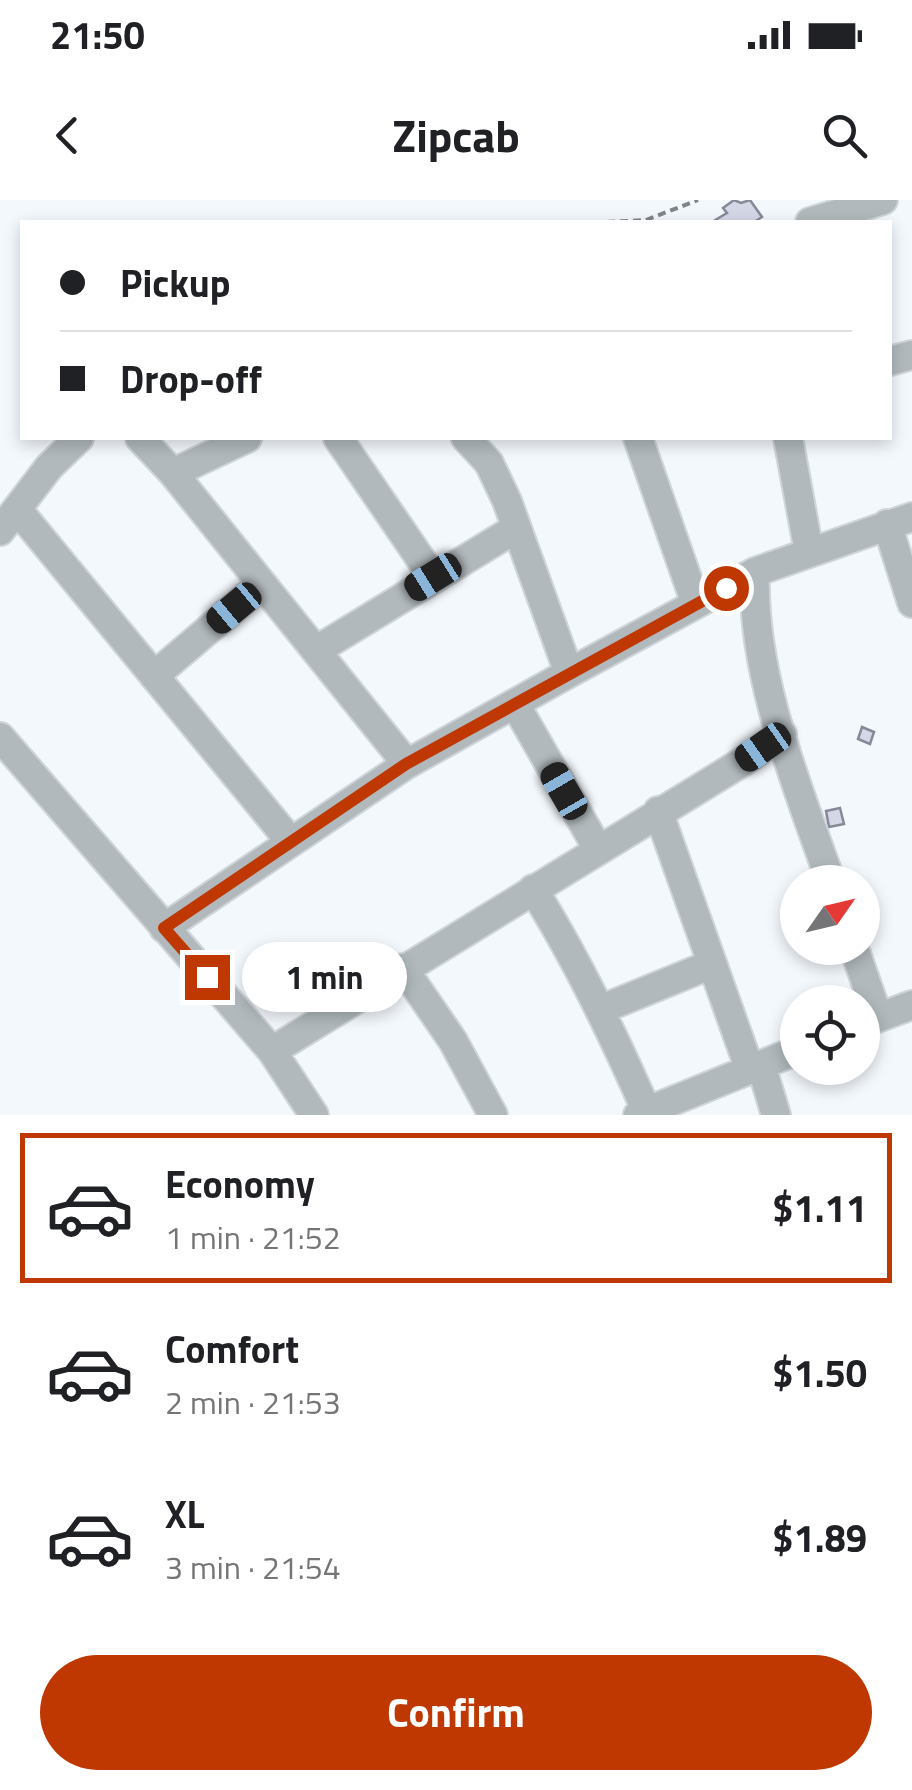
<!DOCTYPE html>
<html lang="en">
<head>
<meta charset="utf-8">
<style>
  :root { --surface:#fff; --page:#f6f6f6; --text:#202124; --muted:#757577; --line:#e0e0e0; --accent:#bf3701 }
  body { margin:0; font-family:"Titillium Web",sans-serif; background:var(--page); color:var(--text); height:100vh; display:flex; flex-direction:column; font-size:38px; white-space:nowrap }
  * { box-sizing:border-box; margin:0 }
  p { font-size:32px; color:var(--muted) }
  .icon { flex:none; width:55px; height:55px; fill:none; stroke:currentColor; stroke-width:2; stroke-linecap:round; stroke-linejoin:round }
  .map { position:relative; height:915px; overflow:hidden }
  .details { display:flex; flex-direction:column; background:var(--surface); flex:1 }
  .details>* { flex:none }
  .hud { position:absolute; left:20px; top:20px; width:872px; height:220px; border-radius:0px; box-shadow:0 5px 15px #0003; display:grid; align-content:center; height:220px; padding:0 40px; background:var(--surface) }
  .needle { width:65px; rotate:56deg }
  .buttons { position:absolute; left:780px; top:665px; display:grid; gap:20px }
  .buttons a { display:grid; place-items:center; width:100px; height:100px; border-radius:50%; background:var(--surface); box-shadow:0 5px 15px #0003; font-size:50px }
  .end { position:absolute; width:45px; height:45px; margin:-22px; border:12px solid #bf3701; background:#fff; box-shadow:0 0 0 5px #fff }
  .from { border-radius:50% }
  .bubble { position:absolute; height:70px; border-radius:35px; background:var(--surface); box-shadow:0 5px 15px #0003; font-size:32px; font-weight:700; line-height:70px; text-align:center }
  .car { position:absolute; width:30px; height:60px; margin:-30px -15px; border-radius:12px; box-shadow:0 0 8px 2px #0007; background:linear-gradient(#222 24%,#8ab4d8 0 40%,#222 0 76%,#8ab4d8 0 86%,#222 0) }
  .hud b { display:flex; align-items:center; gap:35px; height:95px; font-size:38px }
  .hud b+b { border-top:2px solid var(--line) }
  .hud i { width:25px; height:25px; background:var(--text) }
  ul { padding:18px 0 0; list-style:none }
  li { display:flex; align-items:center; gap:30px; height:150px; margin:0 20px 15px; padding:0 20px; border:5px solid transparent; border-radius:0px }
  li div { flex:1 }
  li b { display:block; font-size:38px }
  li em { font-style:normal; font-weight:700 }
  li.current { border-color:var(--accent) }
  li>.icon { width:90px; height:90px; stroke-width:1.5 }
  .action { display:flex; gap:20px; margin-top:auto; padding:20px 40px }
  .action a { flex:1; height:115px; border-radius:60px; background:var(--accent); color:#fff; font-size:40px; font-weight:700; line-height:115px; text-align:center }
  .status { display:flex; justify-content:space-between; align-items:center; height:70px; padding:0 50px; background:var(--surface); direction:ltr }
  .status svg { height:28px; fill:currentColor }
  header { display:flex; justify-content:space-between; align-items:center; height:130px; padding:0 40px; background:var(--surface); font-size:45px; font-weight:700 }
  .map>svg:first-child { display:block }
  .building { fill:#d4d7e6; stroke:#878997; stroke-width:2.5 }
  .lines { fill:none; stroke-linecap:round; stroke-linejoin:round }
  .minor-casing { stroke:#cfd4d9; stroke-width:32 }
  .path { stroke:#808589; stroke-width:4; stroke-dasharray:8 5; stroke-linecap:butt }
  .minor { stroke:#b1b9bc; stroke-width:28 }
  .route { stroke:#bf3701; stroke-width:12 }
</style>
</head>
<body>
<div class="status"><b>21:50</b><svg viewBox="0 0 49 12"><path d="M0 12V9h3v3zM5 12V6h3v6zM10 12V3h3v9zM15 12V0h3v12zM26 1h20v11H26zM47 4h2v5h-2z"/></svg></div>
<header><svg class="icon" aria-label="back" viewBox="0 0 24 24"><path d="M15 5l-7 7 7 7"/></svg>Zipcab<svg class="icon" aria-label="search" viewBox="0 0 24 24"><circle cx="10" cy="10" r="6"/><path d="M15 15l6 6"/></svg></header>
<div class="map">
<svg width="912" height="915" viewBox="0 0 912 915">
  <rect width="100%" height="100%" fill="#f3f8fd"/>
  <!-- building -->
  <path class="building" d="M 734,0 L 741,3 L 750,0 L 762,17 L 754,22 L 712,22 L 727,13 L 723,8 Z
    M 862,527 L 874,532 L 870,544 L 858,539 Z
    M 840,608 L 844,624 L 829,627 L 826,611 Z"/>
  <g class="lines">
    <!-- minor casing -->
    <g class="minor-casing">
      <path id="minor" d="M 810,22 L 883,0
        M 890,161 L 912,155
        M 140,238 L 173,273 L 407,564
        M 338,238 L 433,377
        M 466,238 L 489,263 L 507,301 L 569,473
        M 638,238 L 696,404
        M 788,238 L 809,352
        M 173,273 L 247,238
        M 17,309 L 291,642
        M 887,324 L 912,403
        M 0,331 L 49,267 L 79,238
        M 755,372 C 751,474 797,586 831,682
        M 317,450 L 515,329
        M 154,476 L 261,385
        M 515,504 L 598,649
        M 0,537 L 272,851 L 314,915
        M 658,611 L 750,870
        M 533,689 C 578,761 613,834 647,912
        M 164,728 L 407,564 L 569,473 L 755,372 L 912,317
        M 854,748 L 878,817
        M 403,768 L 453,841 L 493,915
        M 602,809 L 712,764
        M 864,823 L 912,805
        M 272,851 L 744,561 L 782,534
        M 761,865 L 776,915
        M 638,915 L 798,850"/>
    </g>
    <!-- path -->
    <path class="path" d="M 607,22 L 646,20 L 698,0"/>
    <!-- minor -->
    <use href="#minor" class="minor"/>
  </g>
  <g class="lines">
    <!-- route -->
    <path class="route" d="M 207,777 L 164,728 L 406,564 L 726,388"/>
  </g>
</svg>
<div class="buttons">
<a><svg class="needle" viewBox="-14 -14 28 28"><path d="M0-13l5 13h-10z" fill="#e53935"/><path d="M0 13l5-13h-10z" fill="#757577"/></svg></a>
<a><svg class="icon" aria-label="locate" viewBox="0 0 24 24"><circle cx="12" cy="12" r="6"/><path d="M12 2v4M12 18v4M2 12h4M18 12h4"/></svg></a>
</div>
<i class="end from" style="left:726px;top:388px"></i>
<i class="end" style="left:207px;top:777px"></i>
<div class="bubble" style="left:242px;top:742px;width:165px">1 min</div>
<i class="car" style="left:433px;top:377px;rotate:238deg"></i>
<i class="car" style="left:234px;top:408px;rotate:230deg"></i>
<i class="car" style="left:763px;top:547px;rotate:235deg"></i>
<i class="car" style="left:564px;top:591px;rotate:330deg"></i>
<div class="hud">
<b><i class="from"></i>Pickup</b>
<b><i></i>Drop-off</b>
</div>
</div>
<section class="details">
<ul>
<li class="current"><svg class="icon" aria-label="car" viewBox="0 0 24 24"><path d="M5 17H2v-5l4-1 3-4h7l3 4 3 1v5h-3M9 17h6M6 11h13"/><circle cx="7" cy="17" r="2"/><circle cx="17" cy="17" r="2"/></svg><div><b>Economy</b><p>1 min · 21:52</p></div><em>$1.11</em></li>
<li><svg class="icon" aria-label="car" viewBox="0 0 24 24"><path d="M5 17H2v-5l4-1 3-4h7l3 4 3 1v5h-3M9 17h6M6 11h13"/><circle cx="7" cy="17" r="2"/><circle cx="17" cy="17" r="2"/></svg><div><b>Comfort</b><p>2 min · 21:53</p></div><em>$1.50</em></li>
<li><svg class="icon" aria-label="car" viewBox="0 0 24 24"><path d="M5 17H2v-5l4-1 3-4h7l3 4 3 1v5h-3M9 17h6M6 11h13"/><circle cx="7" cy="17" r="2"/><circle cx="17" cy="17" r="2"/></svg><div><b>XL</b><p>3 min · 21:54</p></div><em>$1.89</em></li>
</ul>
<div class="action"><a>Confirm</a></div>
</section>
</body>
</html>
